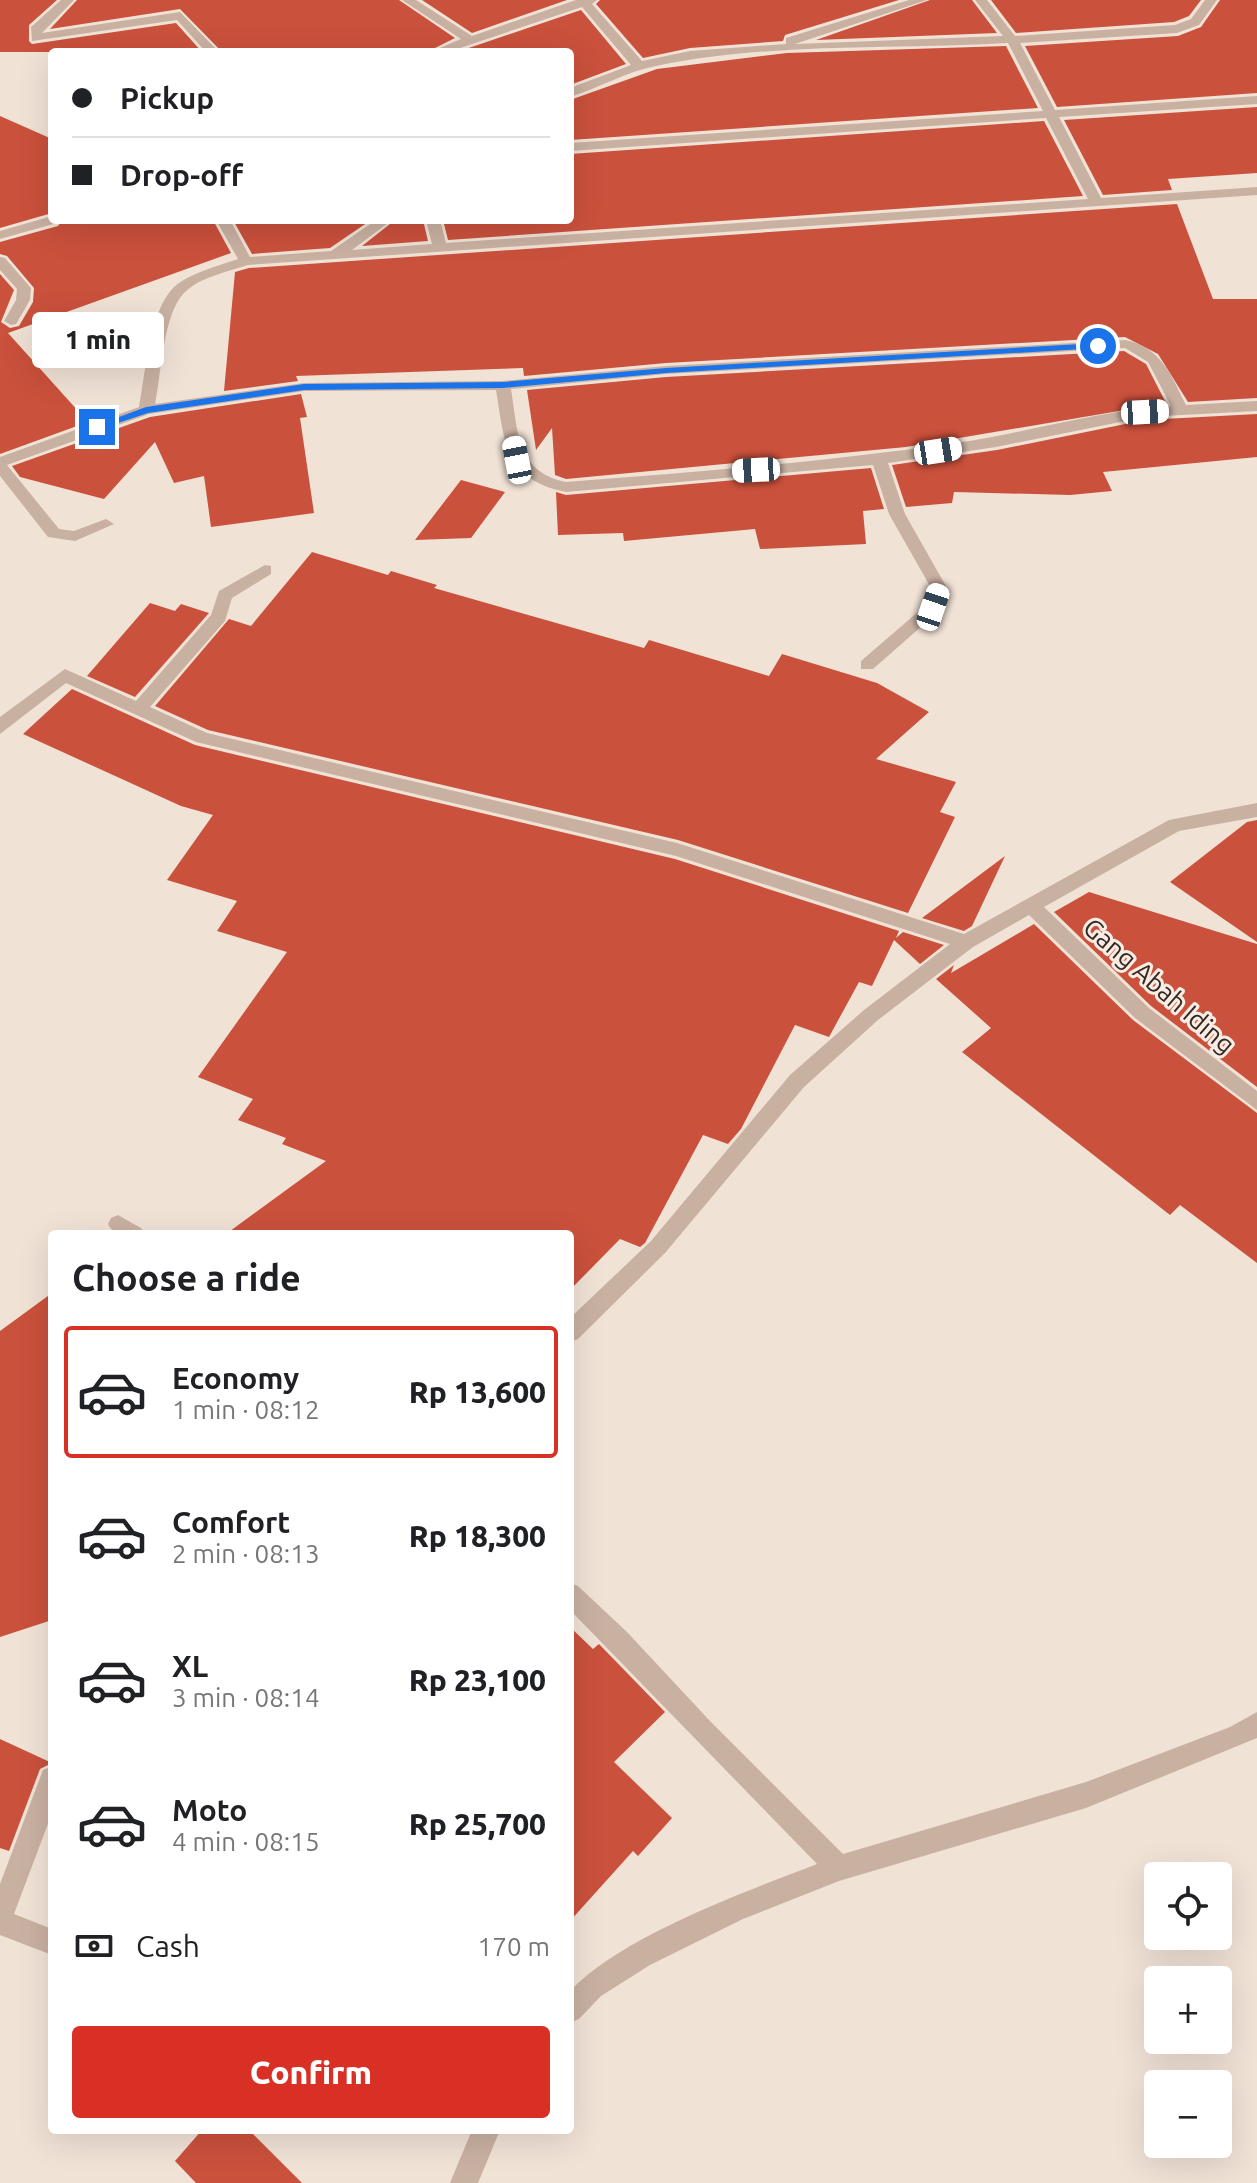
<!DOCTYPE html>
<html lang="en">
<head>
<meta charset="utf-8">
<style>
  :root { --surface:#fff; --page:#f6f6f6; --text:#202124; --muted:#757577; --line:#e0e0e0; --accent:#d93025 }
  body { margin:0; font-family:Ubuntu,sans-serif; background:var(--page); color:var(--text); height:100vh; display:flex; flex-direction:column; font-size:30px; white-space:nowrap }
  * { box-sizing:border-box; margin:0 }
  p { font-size:26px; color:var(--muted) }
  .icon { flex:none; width:44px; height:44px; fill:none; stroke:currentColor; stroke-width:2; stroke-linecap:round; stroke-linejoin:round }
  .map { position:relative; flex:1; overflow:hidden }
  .panel { position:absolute; left:48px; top:1230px; width:526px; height:904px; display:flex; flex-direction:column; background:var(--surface); border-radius:8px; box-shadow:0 8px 32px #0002 }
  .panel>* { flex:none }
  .hud { position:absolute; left:48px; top:48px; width:526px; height:176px; border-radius:8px; box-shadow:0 8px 32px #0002; display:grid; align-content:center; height:176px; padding:0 24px; background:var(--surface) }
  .fabs { position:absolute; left:1144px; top:1862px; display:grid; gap:16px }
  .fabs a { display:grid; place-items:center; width:88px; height:88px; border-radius:8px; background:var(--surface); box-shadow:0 8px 32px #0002; font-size:40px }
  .end { position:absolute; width:36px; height:36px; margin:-18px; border:10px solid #1a73e8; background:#fff; box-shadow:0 0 0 4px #fff }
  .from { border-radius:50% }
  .bubble { position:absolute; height:56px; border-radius:8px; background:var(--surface); box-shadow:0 8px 32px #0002; font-size:26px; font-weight:800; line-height:56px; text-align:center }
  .car { position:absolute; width:24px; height:48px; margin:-24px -12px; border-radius:10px; box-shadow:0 0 6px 2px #0007; background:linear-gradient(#fff 24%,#345 0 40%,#fff 0 76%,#345 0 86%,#fff 0) }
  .hud b { display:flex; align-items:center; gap:28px; height:76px; font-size:30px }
  .hud b+b { border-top:2px solid var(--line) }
  .hud i { width:20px; height:20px; background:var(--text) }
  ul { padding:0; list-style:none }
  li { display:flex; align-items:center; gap:24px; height:132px; margin:0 16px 12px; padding:0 8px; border:4px solid transparent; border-radius:8px }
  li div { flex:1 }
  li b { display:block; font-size:30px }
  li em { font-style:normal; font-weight:800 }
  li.current { border-color:var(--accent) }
  li>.icon { width:72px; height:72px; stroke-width:1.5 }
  h2 { padding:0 24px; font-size:36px; line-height:96px }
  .pay { display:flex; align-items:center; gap:20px; height:88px; padding:0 24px; font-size:30px }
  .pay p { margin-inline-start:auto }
  .cta { display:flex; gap:16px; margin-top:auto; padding:16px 24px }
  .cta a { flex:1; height:92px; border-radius:8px; background:var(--accent); color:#fff; font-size:32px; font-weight:800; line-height:92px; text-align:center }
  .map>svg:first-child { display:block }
  .building { fill:#ca513c }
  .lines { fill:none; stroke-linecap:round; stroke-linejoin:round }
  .minor { fill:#c9b1a2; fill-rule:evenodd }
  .route { fill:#1a73e8 }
  .labels { text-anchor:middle; stroke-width:6; stroke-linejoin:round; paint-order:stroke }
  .street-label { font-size:26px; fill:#342825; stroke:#f9ede3 }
</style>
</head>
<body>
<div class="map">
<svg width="1257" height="2183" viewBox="0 0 1257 2183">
  <rect width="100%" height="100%" fill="#f1e2d6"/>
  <!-- building -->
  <path class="building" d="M 0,0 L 57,0 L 29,25 L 29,41 L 32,44 L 176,23 L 202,52 L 0,52 Z
    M 77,0 L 399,0 L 455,38 L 427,52 L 222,52 L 180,9 L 50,29 Z
    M 422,0 L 567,0 L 472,33 Z
    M 600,0 L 899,0 L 785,35 L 783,41 L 690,48 L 643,58 L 596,4 Z
    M 930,0 L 972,0 L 997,33 L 816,40 Z
    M 991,0 L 1201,0 L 1189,16 L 1174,22 L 1016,33 Z
    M 1220,0 L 1257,0 L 1257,93 L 1057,107 L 1025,46 L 1178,36 L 1201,27 Z
    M 581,10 L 626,64 L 570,85 L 570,52 L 457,52 Z
    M 1006,46 L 1038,108 L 570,140 L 570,100 L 657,69 L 787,53 Z
    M 1257,107 L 1257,173 L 1168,179 L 1172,190 L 1103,195 L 1064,120 Z
    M 0,116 L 52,139 L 52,213 L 0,228 Z
    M 1044,121 L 1083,196 L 448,240 L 443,220 L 570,220 L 570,154 Z
    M 1177,204 L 1213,299 L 1257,299 L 1257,398 L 1188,402 L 1158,354 L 1125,337 L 666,363 L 524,376 L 523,368 L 296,376 L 298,381 L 224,391 L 235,272 L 249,268 Z
    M 62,220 L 213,220 L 231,253 L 8,333 L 88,422 L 0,454 L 0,274 L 14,290 L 1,322 L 10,328 L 19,326 L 33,302 L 34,288 L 7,256 L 0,254 L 0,242 L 58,226 Z
    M 233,220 L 371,220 L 330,248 L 252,254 Z
    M 395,220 L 423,220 L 428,241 L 362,246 Z
    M 1124,351 L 1146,364 L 1166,403 L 906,447 L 566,479 L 555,475 L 552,428 L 536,450 L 527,390 L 666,377 Z
    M 301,394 L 307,417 L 300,418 L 314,513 L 211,527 L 204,476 L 174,483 L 155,442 L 104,499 L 20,477 L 12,466 L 150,417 Z
    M 1257,414 L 1257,457 L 1103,472 L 1112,491 L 1070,495 L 954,492 L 952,503 L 906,507 L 892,465 L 997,450 L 1145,420 Z
    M 871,468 L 884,509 L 863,511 L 866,544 L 760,549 L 755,529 L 624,541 L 623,533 L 558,535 L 556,492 L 566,495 Z
    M 461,480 L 505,492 L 471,538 L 415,540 Z
    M 312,552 L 388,575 L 391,571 L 437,585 L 434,588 L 644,648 L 649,640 L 769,676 L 782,654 L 877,683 L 929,712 L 876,759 L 956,782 L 940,812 L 955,817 L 908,913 L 678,840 L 208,730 L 155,706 L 229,619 L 251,626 Z
    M 150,603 L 175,611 L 181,604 L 209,613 L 135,697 L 87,676 Z
    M 72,689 L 195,745 L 675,859 L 899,931 L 896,938 L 903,932 L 944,945 L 920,964 L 894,940 L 872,986 L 859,982 L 829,1037 L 795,1025 L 741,1129 L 728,1144 L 703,1135 L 645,1243 L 640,1247 L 620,1239 L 570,1290 L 570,1234 L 226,1234 L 326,1161 L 282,1144 L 286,1138 L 238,1120 L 253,1099 L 198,1077 L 287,952 L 217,931 L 237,901 L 167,880 L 213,815 L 181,806 L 23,734 Z
    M 1257,820 L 1257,942 L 1170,882 L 1247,822 Z
    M 1005,856 L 972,926 L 964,931 L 922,918 Z
    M 1089,892 L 1257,944 L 1257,1087 L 1151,1006 L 1054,912 Z
    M 1034,924 L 1133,1020 L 1257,1113 L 1257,1263 L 1180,1205 L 1170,1215 L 962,1052 L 991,1028 L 936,979 L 954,965 L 951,973 Z
    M 52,1293 L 52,1620 L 0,1637 L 0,1331 Z
    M 570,1627 L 593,1649 L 599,1644 L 665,1712 L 614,1762 L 672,1818 L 638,1856 L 633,1851 L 570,1921 Z
    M 0,1739 L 52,1763 L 40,1769 L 9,1851 L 0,1848 Z
    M 202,2130 L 249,2130 L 302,2183 L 196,2183 L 175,2161 Z"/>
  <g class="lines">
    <!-- minor -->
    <path class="minor" d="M 61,0 L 74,0 L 42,33 L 180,12 L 219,52 L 206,52 L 177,20 L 32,41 L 31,27 Z
      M 402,0 L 416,0 L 472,36 L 576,0 L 597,0 L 592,4 L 642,61 L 690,51 L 786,44 L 786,38 L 909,0 L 927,0 L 795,44 L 1003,36 L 975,0 L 987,0 L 1015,36 L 1175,25 L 1191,19 L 1205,0 L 1217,0 L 1199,25 L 1177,33 L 1020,43 L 1055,110 L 1257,96 L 1257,104 L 1059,117 L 1101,198 L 1257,187 L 1257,195 L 248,265 C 227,272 200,277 184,293 C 163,314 161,376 155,404 L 304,383 L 503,381 L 666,366 L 1125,340 C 1161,347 1171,375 1186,405 L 1257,401 L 1257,411 L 1145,417 L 996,447 L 888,463 L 905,514 L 947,588 L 939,611 L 873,669 L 861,669 L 861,661 L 926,605 L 931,588 L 889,514 L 873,465 L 566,492 C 504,479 505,444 496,390 L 304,391 L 149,414 L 7,465 L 59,529 L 74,531 L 106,519 L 114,524 L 75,541 L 48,537 L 0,476 L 0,457 L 139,407 C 146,373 149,304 179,283 C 197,271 218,266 238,259 L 216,220 L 230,220 L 250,257 L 331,251 L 376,220 L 392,220 L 352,250 L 432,244 L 426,220 L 440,220 L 446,243 L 1088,199 L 1046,118 L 570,151 L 570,143 L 1043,111 L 1008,43 C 891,50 770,42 656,66 C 625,72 599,88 570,97 L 570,88 L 631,65 L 582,7 L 448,52 L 430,52 L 461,39 ZM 1125,348 L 1148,362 L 1171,406 C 1099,410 1027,433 955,443 C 825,462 696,472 566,482 C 516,472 518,431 511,389 L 666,374 Z
      M 52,216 L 52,220 L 59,220 L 57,223 L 0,239 L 0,231 Z
      M 0,257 L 5,258 L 31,288 L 30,300 L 16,324 L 11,325 L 4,321 L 16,300 L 17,289 L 0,270 Z
      M 265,565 L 271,566 L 271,574 L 232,598 L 225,621 L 150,707 L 207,733 L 677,843 L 964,934 L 1169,820 L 1257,803 L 1257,817 L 1179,831 L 1044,907 L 1149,1008 L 1257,1091 L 1257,1110 L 1135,1018 L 1029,915 L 973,947 L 878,1020 L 804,1087 L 665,1253 L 578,1339 L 570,1342 L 570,1318 L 651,1241 L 790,1075 L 864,1010 L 950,944 L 676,856 L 196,742 L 66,683 L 0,734 L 0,717 L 65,669 L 136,701 L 211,615 L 219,591 Z
      M 118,1215 L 141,1228 L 145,1234 C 131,1234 114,1238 108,1224 L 111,1218 Z
      M 570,1583 L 578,1586 L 627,1632 L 710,1721 L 843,1854 L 1086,1782 L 1230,1727 L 1257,1712 L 1257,1738 L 1086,1808 L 839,1881 L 743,1919 L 650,1965 L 601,1996 L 579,2019 L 570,2023 L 570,1991 C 622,1936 745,1892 817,1864 L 570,1610 Z
      M 52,1766 L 52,1813 L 14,1914 L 52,1929 L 52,1955 L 0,1935 L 0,1884 L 43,1770 Z
      M 472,2130 L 500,2130 L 478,2183 L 450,2183 Z"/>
  </g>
  <!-- route -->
  <path class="route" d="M 1098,343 L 1101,348 L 666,373 L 503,388 L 304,390 L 148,413 L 97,430 L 92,427 L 146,407 L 304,384 L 503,382 L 666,368 Z"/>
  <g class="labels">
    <!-- street labels -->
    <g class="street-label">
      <text transform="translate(1159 986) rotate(41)" y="9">Gang Abah Iding</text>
    </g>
  </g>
</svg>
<div class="fabs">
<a><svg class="icon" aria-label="locate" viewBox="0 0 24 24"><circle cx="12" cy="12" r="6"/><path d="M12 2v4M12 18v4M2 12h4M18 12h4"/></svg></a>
<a>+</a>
<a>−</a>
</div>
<i class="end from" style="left:1098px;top:346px"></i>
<i class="end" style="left:97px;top:427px"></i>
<div class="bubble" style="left:32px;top:312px;width:132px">1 min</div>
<i class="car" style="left:1145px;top:412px;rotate:87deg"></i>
<i class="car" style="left:938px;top:451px;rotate:81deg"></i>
<i class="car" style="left:517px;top:460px;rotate:349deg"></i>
<i class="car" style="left:756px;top:470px;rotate:267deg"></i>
<i class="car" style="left:933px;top:607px;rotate:19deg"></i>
<div class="hud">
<b><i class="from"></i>Pickup</b>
<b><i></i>Drop-off</b>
</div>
<section class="panel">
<h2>Choose a ride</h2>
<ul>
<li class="current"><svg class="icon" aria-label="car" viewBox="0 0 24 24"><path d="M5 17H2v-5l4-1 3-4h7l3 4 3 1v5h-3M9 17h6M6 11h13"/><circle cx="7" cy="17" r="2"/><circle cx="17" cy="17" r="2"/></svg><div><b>Economy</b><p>1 min · 08:12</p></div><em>Rp 13,600</em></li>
<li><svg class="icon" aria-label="car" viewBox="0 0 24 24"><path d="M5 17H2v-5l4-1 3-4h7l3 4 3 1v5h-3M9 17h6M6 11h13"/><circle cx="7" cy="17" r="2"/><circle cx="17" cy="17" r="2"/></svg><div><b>Comfort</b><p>2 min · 08:13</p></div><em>Rp 18,300</em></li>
<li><svg class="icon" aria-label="car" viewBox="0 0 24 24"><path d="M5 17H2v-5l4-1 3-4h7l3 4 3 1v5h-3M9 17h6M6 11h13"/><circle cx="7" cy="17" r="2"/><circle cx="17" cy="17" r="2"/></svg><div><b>XL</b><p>3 min · 08:14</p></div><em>Rp 23,100</em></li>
<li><svg class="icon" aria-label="car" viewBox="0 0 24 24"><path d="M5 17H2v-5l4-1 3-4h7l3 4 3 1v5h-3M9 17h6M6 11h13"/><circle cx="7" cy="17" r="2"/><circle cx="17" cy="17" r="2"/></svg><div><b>Moto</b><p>4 min · 08:15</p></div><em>Rp 25,700</em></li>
</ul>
<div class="pay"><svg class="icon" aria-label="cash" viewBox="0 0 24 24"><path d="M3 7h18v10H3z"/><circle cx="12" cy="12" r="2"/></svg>Cash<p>170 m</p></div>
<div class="cta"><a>Confirm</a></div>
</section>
</div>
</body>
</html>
